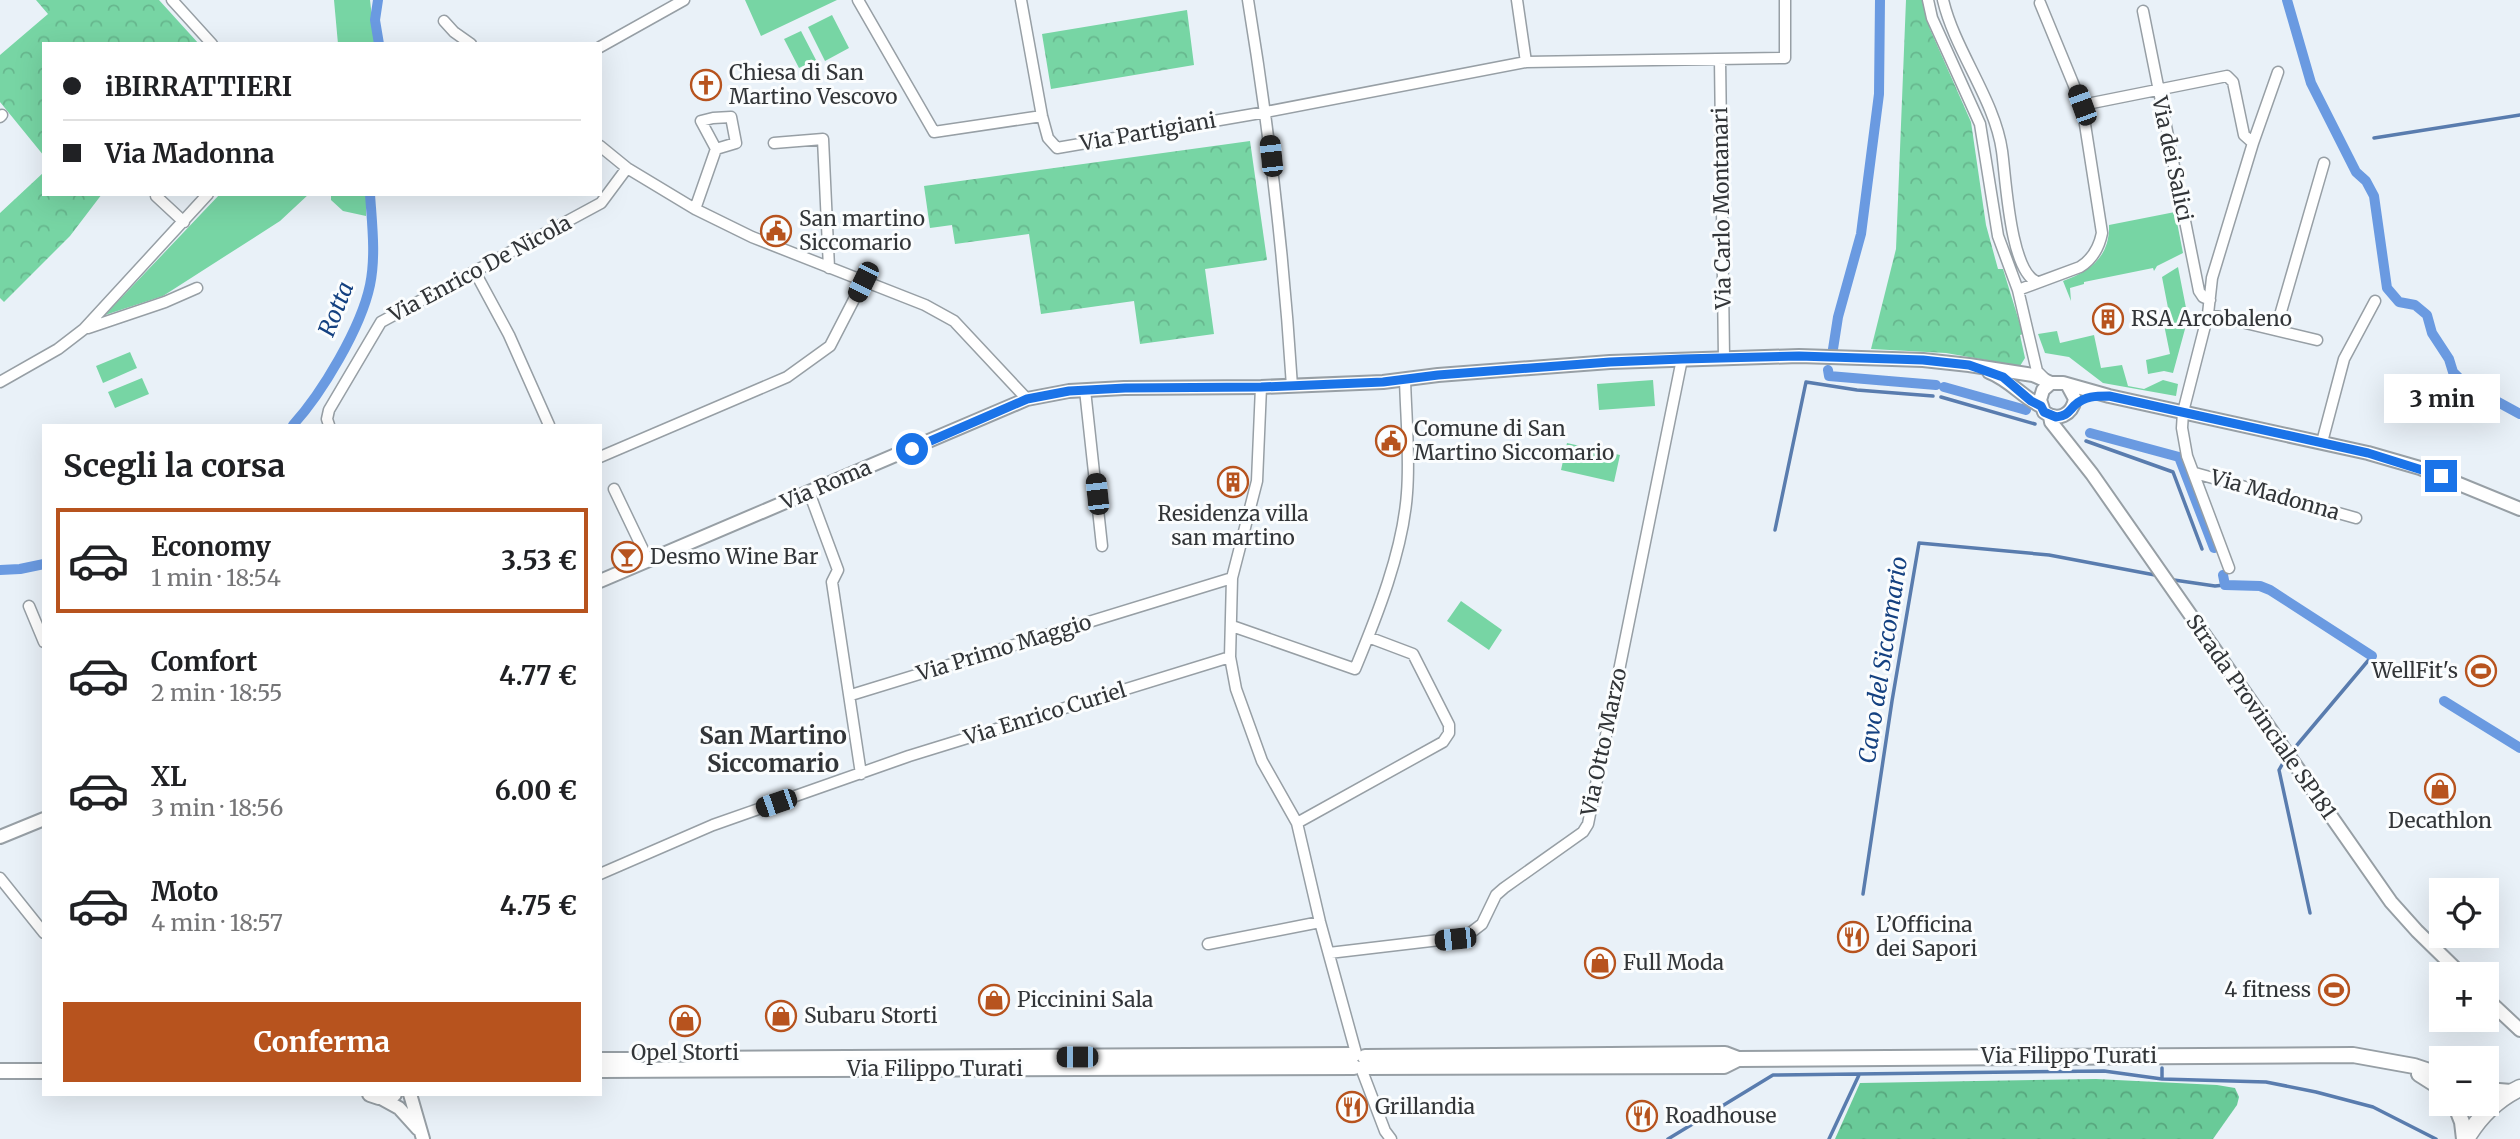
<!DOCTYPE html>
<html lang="it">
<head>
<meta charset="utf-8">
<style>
  :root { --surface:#fff; --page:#f6f6f6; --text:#202124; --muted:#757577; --line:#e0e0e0; --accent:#b7531e }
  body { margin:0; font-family:Merriweather,serif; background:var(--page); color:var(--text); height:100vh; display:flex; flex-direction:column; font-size:26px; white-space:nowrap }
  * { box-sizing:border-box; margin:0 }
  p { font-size:23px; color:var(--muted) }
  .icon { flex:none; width:38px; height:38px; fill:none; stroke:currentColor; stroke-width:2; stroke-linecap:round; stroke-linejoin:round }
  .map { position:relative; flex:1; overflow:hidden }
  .sheet { position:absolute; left:42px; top:424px; width:560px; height:672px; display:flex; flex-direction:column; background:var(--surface); border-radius:0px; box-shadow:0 7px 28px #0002 }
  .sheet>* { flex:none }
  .hud { position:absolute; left:42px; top:42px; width:560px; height:154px; border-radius:0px; box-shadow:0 7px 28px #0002; display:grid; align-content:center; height:154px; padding:0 21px; background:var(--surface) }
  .tools { position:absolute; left:2429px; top:878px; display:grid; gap:14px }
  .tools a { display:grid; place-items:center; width:70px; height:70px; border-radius:0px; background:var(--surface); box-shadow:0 7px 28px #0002; font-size:35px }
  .end { position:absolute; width:32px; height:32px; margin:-16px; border:9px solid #1a73e8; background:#fff; box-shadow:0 0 0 4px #fff }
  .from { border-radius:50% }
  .bubble { position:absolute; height:49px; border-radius:0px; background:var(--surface); box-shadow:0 7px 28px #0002; font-size:23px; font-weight:700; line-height:49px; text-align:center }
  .car { position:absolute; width:21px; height:42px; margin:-21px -10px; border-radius:9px; box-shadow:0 0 5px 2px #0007; background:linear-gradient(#222 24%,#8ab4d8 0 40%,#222 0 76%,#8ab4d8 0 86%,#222 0) }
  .hud b { display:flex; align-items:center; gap:24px; height:66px; font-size:26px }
  .hud b+b { border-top:2px solid var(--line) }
  .hud i { width:18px; height:18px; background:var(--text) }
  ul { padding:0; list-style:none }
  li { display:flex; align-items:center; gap:21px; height:105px; margin:0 14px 10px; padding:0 7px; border:4px solid transparent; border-radius:0px }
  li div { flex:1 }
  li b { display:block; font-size:26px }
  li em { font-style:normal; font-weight:700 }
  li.on { border-color:var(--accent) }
  li>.icon { width:63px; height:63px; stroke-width:1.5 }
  h2 { padding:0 21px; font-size:32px; line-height:84px }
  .primary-button { display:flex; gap:14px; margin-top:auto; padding:14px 21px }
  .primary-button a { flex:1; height:80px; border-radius:0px; background:var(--accent); color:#fff; font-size:28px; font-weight:700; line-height:80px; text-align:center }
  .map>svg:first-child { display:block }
  .green { fill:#77d5a4 }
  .forest { fill:url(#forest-crowns) }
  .park { fill:url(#park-crowns) }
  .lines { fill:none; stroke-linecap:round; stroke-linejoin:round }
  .stream { stroke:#597cae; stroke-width:3.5 }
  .canal { stroke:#6a9ae1; stroke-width:10 }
  .minor-casing { stroke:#979fa5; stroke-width:13 }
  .tertiary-casing { stroke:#979fa5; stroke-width:16 }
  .secondary-casing { stroke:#979fa5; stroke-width:18 }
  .primary-casing { stroke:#979fa5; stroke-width:19 }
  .minor { stroke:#fff; stroke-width:10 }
  .tertiary { stroke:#fff; stroke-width:12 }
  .secondary { stroke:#fff; stroke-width:14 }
  .primary { stroke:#fff; stroke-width:16 }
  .route { stroke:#1a73e8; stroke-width:9 }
  .labels { text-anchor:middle; stroke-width:6; stroke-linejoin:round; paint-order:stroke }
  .poi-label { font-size:21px; fill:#323538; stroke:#fbfdfe; text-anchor:start }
  .street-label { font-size:21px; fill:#323538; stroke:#fbfdfe }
  .water-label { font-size:23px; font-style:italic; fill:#144181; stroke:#fbfdfe }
  .quarter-label { font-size:24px; font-weight:bold; fill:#323538; stroke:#fbfdfe }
</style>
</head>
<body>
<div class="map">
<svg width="2520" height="1139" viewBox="0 0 2520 1139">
  <defs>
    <pattern id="forest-crowns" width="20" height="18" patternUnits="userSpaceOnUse" patternTransform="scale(1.75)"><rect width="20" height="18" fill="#69ca98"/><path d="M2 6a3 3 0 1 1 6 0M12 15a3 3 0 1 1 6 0" fill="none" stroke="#57a57d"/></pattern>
    <pattern id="park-crowns" width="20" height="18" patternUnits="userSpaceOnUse" patternTransform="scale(1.75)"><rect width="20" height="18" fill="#77d5a4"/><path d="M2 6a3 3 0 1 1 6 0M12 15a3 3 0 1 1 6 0" fill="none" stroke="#67b78e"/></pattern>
  </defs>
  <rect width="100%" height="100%" fill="#e9f1f8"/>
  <!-- green -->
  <path class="green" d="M 334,0 L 370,0 L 375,44 L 338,44 Z
    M 745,0 L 837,0 L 761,36 Z
    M 832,15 L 849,48 L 825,61 L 808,27 Z
    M 801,31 L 816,60 L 799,68 L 784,39 Z
    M 220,194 L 309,194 L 280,221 L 163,296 L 105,315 Z
    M 331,194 L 366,194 L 366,216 L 343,211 L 331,200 Z
    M 2175,212 L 2183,253 L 2157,266 L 2154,271 L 2153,268 L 2084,282 L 2084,284 L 2070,288 L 2071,301 L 2063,281 C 2091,271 2110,256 2109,225 Z
    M 2178,267 L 2188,318 L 2173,373 L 2164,371 L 2148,374 L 2146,360 L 2170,354 L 2162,315 L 2169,313 L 2162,277 Z
    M 2057,331 L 2060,343 L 2094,335 L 2101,368 L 2122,365 L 2128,386 L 2144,389 L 2163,380 L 2178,384 L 2176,396 L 2103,383 L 2069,357 L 2045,353 L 2038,334 Z
    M 130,352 L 137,368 L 103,383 L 96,366 Z
    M 142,378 L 149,394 L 115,408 L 108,392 Z
    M 1653,380 L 1655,406 L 1599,410 L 1597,384 Z
    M 1567,443 L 1620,455 L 1614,482 L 1561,470 Z
    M 1461,601 L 1502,630 L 1489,650 L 1447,621 Z"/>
  <!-- forest -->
  <path class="forest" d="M 2096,1079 L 2217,1085 L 2235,1088 L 2239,1097 L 2237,1105 L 2213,1139 L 1835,1139 L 1860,1083 Z"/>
  <!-- park -->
  <path class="park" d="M 36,0 L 159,0 L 199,44 L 44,44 L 44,156 L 0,102 L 0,55 L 48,14 Z
    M 1906,0 L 1922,0 L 1930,29 L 1971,122 L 1986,225 L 1998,269 L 2003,269 L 2023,334 L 2020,335 L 2025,358 L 2020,366 L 1946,353 L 1871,349 L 1896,249 Z
    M 1187,10 L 1194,65 L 1051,89 L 1042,34 Z
    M 1250,141 L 1267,260 L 1205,269 L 1214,334 L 1140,344 L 1134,301 L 1041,314 L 1029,234 L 955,244 L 952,225 L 930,228 L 924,186 Z
    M 44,172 L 44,194 L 102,194 L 70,236 L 4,302 L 0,298 L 0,213 Z"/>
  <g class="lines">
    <!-- stream -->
    <path class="stream" d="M 2374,138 L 2520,115
      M 1941,397 L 2035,424
      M 2086,441 L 2173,472 L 2202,549
      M 1775,530 L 1806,382 L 1857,390 L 1933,396
      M 2174,580 L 2215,586 L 2225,585
      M 2292,751 L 2372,656
      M 2283,763 L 2279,770 L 2310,913
      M 1863,894 L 1892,701 L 1919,543 L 2049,555 L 2155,575
      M 2162,1079 L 2162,1068
      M 1668,1139 L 1773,1075 L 2104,1071 L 2162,1079 L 2266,1082 L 2316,1092 L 2373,1107 L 2436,1139
      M 1829,1139 L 1859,1075"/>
    <!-- canal -->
    <path class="canal" d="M 378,0 L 375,20 L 379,44
      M 2287,0 L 2311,83 L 2356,172 L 2366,181 L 2374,196 L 2387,288 L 2399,302 L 2415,305 L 2427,315 L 2432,333 L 2449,359 L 2453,372 L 2465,384 L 2520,414
      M 1833,349 L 1838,317 L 1861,234 L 1879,94 L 1880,0
      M 1828,370 L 1829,376 L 1936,385
      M 1944,387 L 2026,410
      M 293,425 C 322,393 361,328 370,285 C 376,256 372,224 370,194
      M 2090,433 L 2179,457 L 2214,548
      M 0,570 L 20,569 L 44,564
      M 2223,575 L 2225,585 L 2260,586 L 2270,590 L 2372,656
      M 2444,701 L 2520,748"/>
    <!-- minor casing -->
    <g class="minor-casing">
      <path id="minor" d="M 172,0 L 212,44
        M 858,0 L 934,132 L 1042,116
        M 1021,0 L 1042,116 L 1048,138 L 1057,148 L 1266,112 L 1526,62 L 1785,58 L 1785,0
        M 1248,0 C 1269,128 1284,257 1292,386
        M 1517,0 L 1526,62
        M 1928,0 L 1932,18 L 1980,124 L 1998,236 L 2018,290 L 2037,371 L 2045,379
        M 1943,0 C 1955,51 1995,100 2002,151 C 2006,179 2010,271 2037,282
        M 2143,11 L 2199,291 L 2203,297 L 2210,300
        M 444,21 L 454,32 L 471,44
        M 600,47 L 684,0
        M 1720,59 L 1724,358
        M 2082,105 L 2227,76 L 2233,82 L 2244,135 L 2253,143
        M 0,117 L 2,115
        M 731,117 L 736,143 L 716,149 L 701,121 L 713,118 Z
        M 774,143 L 823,139 L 829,268
        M 600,146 L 627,168 L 695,209 L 752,237 L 925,305 L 954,321 L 1027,399
        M 156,196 L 184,222
        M 695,209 L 716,149
        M 475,272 L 509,335 L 549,425
        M 2018,290 L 2080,267 C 2093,259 2099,248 2102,233 L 2082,105 L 2040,3
        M 2208,314 L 2317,340
        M 88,328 L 165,302 L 197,288
        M 2276,329 L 2324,163
        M 0,382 L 58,349 L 84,329 L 208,194
        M 1261,387 L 1257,481 L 1232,578 L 1230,657 L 1236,689 L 1262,761 L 1297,823 L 1320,922 L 1356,1053
        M 1085,390 L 1102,546
        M 329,425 L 327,419 L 329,410 L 381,322 L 601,203 L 627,168
        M 2322,442 L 2344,359 L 2375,301
        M 600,457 L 787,377 L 830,346 L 863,282
        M 2195,473 L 2356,518
        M 614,489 L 648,560
        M 809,492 L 838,570 L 832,582 L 861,774
        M 2229,568 L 2187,456 L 2182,428 L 2183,412 L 2208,314 L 2212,278 L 2253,143 L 2278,72
        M 29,606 L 44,642
        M 1232,626 L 1355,669 C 1377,616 1403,551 1407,493 C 1410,456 1406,417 1405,379
        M 851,695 L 1232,578
        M 1297,823 L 1443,742 L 1449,733 L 1449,725 L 1413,654 L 1368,637
        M 600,874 L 713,825 L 909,756 L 1230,657
        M 0,878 L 44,933
        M 1208,944 L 1320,922
        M 1329,953 L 1465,937 L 1482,924 L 1496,895 L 1504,888 L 1583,832 L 1588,824 L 1682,359
        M 1361,1068 L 1385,1131 L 1391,1139"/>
    </g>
    <!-- tertiary casing -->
    <g class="tertiary-casing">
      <path id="tertiary" d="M 1989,372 C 2010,380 2022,397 2041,406
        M 2068,386 L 2075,399 C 2072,415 2058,422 2044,412 L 2040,400 L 2043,390 L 2051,383 L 2063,383 L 2109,396 L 2368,453 L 2420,468 L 2520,509
        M 2050,416 L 2051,422 L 2092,474 L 2391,902 L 2417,931 L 2462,975
        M 600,581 L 1027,399 L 1069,391 L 1124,388 L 1261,387 L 1383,382 L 1438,375 L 1610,362 L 1799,356 L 1923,360 L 1969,365 L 2033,375 L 2051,383
        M 0,837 L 44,819
        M 2487,999 L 2520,1030
        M 410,1094 L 423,1139
        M 379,1097 L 399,1108 L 418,1129"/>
    </g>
    <!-- secondary casing -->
    <g class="secondary-casing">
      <path id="secondary" d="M 1365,1057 L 1725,1054 L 1738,1059 L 2353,1055 L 2414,1066 L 2441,1075
        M 693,1059 L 1353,1055
        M 600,1060 L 631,1060
        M 1364,1067 L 1724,1066 L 1738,1059
        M 600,1070 L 1354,1067
        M 0,1071 L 44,1071
        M 2419,1074 L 2441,1088
        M 2487,1090 L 2511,1092
        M 370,1094 L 379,1097 L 394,1094
        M 2455,1104 L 2462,1122 L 2464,1139"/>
    </g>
    <!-- primary casing -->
    <g class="primary-casing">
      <path id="primary" d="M 2466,1139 C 2479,1117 2497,1099 2520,1088"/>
    </g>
    <!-- minor -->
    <use href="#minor" class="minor"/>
    <!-- tertiary -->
    <use href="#tertiary" class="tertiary"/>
    <!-- secondary -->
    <use href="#secondary" class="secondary"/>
    <!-- primary -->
    <use href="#primary" class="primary"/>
  </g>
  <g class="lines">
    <!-- route -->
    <path class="route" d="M 912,449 L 1027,399 L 1069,391 L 1125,388 L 1261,387 L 1383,382 L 1438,375 L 1610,362 L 1682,359 L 1799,356 L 1923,360 L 1969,365 L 2003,377 L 2031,401 L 2041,406 L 2044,412 L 2056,417 C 2067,416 2068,412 2075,405 C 2085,396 2096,396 2109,396 L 2368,453 L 2441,476"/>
  </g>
  <!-- icons -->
  <defs>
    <g id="church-ring" transform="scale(1.575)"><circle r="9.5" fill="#fbfdfe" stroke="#b7531e" stroke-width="1.5"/><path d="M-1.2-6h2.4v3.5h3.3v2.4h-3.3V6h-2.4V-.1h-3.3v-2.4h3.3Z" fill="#b7531e"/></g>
    <g id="civic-ring" transform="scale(1.575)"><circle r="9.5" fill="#fbfdfe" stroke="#b7531e" stroke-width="1.5"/><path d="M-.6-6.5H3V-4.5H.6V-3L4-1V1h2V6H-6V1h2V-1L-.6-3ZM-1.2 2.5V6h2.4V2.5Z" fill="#b7531e"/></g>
    <g id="building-ring" transform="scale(1.575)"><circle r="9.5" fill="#fbfdfe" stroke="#b7531e" stroke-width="1.5"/><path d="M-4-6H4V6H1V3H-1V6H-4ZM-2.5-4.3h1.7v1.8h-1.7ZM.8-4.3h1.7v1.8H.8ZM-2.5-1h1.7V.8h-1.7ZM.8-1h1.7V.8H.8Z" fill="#b7531e"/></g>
    <g id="bar-ring" transform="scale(1.575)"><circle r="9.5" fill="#fbfdfe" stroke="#b7531e" stroke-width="1.5"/><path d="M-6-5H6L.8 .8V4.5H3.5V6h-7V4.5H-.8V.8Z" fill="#b7531e"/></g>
    <g id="stadium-ring" transform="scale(1.575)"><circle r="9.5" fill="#fbfdfe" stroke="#b7531e" stroke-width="1.5"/><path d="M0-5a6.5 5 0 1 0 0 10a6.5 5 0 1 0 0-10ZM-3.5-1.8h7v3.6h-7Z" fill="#b7531e"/></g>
    <g id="shop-ring" transform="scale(1.575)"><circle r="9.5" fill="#fbfdfe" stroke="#b7531e" stroke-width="1.5"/><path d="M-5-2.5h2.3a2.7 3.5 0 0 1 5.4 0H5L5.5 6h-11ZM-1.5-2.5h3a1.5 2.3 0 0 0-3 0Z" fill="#b7531e"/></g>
    <g id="restaurant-ring" transform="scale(1.575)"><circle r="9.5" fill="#fbfdfe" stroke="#b7531e" stroke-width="1.5"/><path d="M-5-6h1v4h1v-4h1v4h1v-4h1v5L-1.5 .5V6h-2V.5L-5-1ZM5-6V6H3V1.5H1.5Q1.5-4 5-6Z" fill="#b7531e"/></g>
  </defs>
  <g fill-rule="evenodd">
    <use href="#church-ring" x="706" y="85"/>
    <use href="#civic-ring" x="776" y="231"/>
    <use href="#building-ring" x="2108" y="319"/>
    <use href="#civic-ring" x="1391" y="441"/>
    <use href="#building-ring" x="1233" y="482"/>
    <use href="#bar-ring" x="627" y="557"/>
    <use href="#stadium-ring" x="2481" y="671"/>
    <use href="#shop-ring" x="2440" y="789"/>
    <use href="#restaurant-ring" x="1853" y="937"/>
    <use href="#shop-ring" x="1600" y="963"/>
    <use href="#stadium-ring" x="2334" y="990"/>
    <use href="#shop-ring" x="994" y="1000"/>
    <use href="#shop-ring" x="781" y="1016"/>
    <use href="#shop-ring" x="685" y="1021"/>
    <use href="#restaurant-ring" x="1352" y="1107"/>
    <use href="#restaurant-ring" x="1642" y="1116"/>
  </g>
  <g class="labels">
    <!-- poi labels -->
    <g class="poi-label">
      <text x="729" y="80">Chiesa di San<tspan x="729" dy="24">Martino Vescovo</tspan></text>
      <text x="799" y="226">San martino<tspan x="799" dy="24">Siccomario</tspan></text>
      <text x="2131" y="326">RSA Arcobaleno</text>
      <text x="1414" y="436">Comune di San<tspan x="1414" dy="24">Martino Siccomario</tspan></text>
      <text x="1233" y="521" text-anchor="middle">Residenza villa<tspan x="1233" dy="24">san martino</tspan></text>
      <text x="650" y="564">Desmo Wine Bar</text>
      <text x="2458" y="678" text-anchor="end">WellFit's</text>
      <text x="2440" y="828" text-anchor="middle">Decathlon</text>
      <text x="1876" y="932">L’Officina<tspan x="1876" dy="24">dei Sapori</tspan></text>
      <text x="1623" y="970">Full Moda</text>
      <text x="2311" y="997" text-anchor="end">4 fitness</text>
      <text x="1017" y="1007">Piccinini Sala</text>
      <text x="804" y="1023">Subaru Storti</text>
      <text x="685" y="1060" text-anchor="middle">Opel Storti</text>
      <text x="1375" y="1114">Grillandia</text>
      <text x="1665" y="1123">Roadhouse</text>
    </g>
    <!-- street labels -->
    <g class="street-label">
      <text transform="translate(1148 132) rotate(-10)" y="7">Via Partigiani</text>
      <text transform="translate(2172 159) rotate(78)" y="7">Via dei Salici</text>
      <text transform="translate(1722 208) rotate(-91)" y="7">Via Carlo Montanari</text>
      <text transform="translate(480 269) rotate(-28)" y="7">Via Enrico De Nicola</text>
      <text transform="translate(826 485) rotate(-23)" y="7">Via Roma</text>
      <text transform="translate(2275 495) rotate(16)" y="7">Via Madonna</text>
      <text transform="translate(1004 648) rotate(-17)" y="7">Via Primo Maggio</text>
      <text transform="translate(1045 714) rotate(-17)" y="7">Via Enrico Curiel</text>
      <text transform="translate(2261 717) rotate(55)" y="7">Strada Provinciale SP181</text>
      <text transform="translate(1604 742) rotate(-78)" y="7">Via Otto Marzo</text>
      <text x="2069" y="1063">Via Filippo Turati</text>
      <text x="935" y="1076">Via Filippo Turati</text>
    </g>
    <!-- water labels -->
    <g class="water-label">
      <text transform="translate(336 309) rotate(-68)" y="8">Rotta</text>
      <text transform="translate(1883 660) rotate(-81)" y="8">Cavo del Siccomario</text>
    </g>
    <!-- quarter labels -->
    <g class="quarter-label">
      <text x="773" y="744">San Martino<tspan x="773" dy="28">Siccomario</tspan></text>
    </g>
  </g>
</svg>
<div class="tools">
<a><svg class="icon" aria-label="locate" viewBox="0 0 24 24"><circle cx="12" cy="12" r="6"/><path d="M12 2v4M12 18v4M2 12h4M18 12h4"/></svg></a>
<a>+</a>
<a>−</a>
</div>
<i class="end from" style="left:912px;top:449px"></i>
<i class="end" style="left:2441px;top:476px"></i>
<div class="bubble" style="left:2384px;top:374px;width:116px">3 min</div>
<i class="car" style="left:2082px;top:105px;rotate:340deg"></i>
<i class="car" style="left:1271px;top:156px;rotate:354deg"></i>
<i class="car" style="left:863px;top:282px;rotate:206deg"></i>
<i class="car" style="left:1097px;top:494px;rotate:354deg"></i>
<i class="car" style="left:776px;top:803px;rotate:251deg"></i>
<i class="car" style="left:1455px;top:939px;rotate:264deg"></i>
<i class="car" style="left:1077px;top:1057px;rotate:270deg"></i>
<div class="hud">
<b><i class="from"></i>iBIRRATTIERI</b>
<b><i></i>Via Madonna</b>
</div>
<section class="sheet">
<h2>Scegli la corsa</h2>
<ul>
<li class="on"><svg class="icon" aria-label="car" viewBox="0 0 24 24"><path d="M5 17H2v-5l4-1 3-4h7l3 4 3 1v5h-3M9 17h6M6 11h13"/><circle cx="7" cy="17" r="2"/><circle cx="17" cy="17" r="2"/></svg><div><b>Economy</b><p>1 min · 18:54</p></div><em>3.53 €</em></li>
<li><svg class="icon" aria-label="car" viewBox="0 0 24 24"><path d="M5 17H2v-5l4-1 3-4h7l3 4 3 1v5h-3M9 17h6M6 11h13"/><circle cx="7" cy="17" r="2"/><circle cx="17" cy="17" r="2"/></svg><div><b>Comfort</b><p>2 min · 18:55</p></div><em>4.77 €</em></li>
<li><svg class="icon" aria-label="car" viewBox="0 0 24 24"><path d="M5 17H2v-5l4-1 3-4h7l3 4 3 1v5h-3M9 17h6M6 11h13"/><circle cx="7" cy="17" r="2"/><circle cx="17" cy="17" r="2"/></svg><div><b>XL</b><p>3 min · 18:56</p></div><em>6.00 €</em></li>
<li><svg class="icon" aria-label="car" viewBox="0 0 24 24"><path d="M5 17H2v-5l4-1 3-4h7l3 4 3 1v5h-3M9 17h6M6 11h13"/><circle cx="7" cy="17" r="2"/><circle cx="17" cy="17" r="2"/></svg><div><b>Moto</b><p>4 min · 18:57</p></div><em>4.75 €</em></li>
</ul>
<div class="primary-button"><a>Conferma</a></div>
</section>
</div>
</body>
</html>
